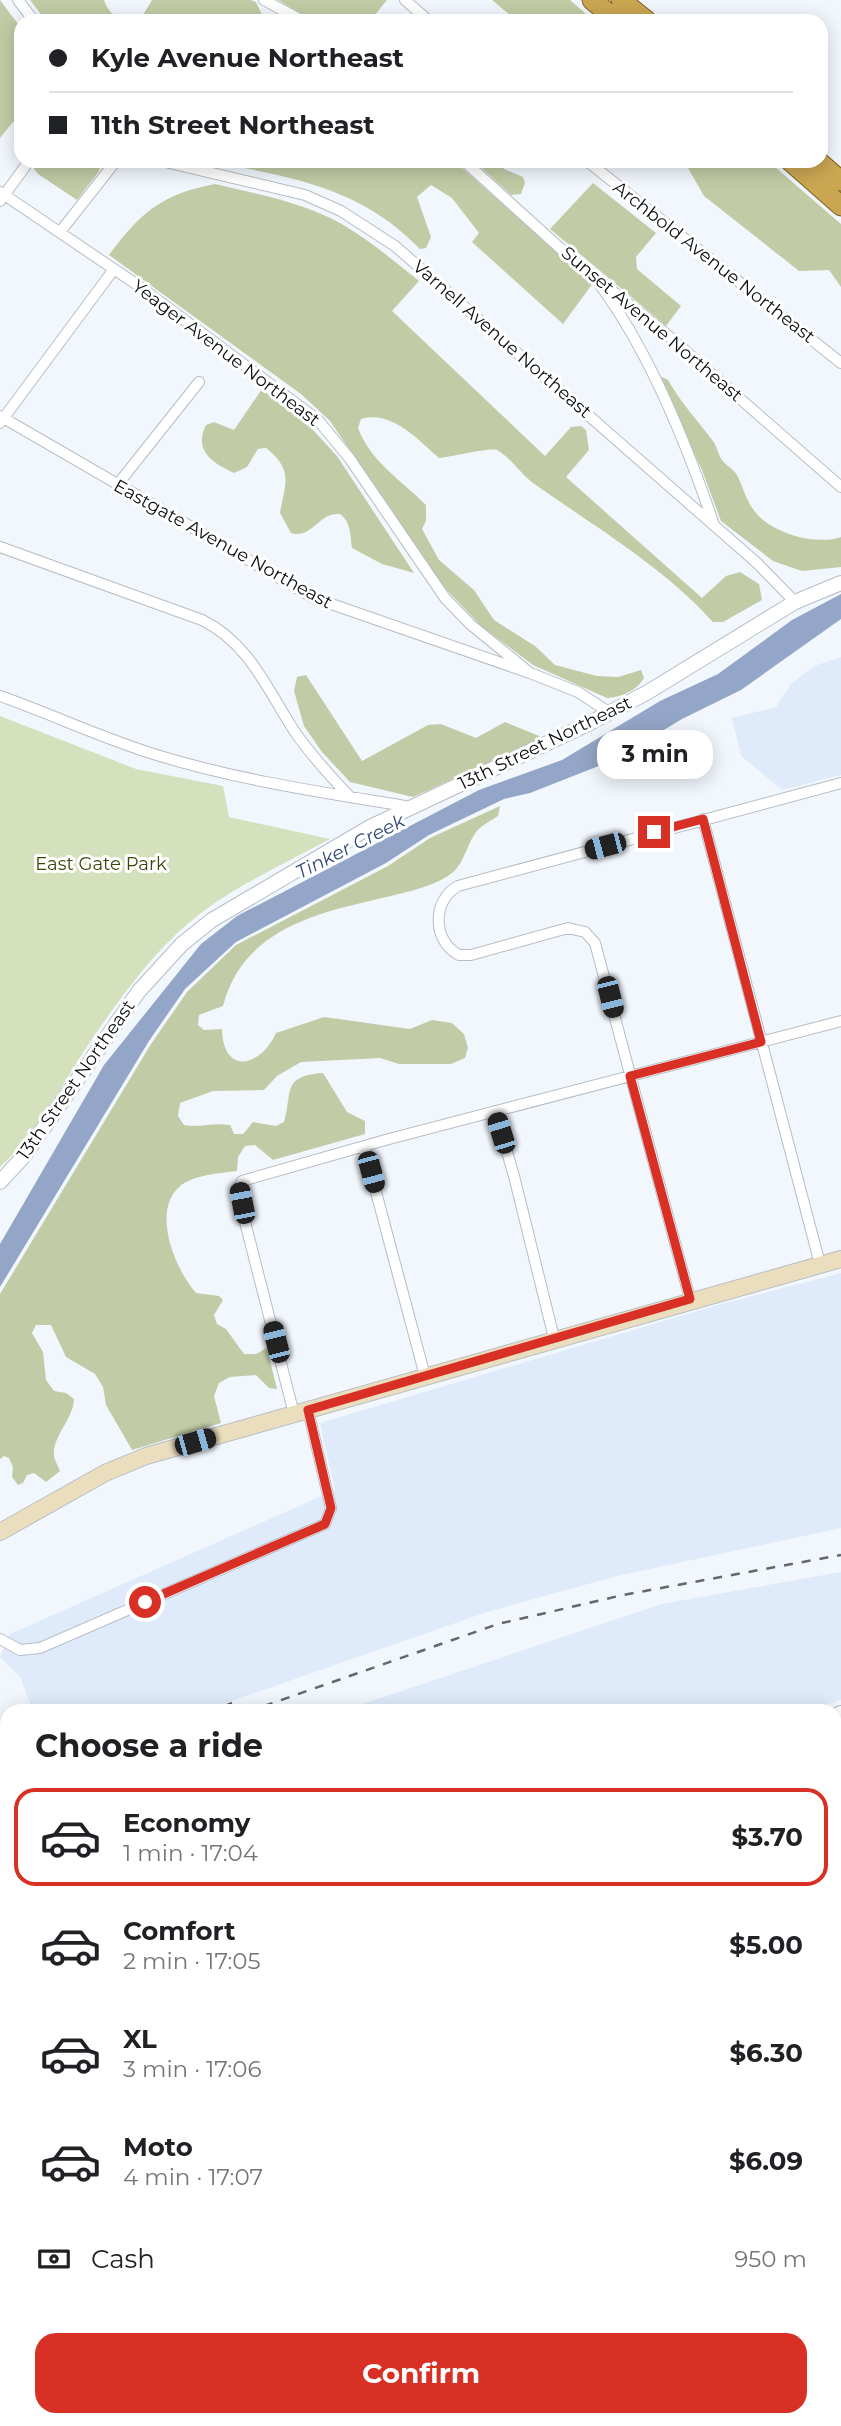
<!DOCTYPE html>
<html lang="en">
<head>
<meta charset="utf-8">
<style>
  :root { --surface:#fff; --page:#f2f2f2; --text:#202124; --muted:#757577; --line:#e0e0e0; --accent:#d93025 }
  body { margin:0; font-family:Montserrat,sans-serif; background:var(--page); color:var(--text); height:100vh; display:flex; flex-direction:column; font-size:26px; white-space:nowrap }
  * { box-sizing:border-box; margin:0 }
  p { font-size:23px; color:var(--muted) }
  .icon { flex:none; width:38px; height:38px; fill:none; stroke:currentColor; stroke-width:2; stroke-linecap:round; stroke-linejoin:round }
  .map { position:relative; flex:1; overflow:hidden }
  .panel { position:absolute; left:0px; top:1704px; width:842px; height:723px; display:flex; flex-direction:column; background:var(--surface); border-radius:21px 21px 0 0; box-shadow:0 4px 18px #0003 }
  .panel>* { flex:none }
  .top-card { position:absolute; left:14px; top:14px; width:814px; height:154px; border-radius:21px; box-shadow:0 4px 18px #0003; display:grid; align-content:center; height:154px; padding:0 35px; background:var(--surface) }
  .end { position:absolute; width:32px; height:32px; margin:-16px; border:9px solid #d93025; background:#fff; box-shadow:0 0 0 4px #fff }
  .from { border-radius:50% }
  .bubble { position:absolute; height:49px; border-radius:21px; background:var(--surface); box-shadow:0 4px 18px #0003; font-size:23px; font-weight:700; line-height:49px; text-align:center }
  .car { position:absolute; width:21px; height:42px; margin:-21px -10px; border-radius:9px; box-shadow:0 0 5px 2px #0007; background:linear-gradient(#222 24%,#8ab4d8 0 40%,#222 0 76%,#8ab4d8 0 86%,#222 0) }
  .top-card b { display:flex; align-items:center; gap:24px; height:66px; font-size:26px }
  .top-card b+b { border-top:2px solid var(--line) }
  .top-card i { width:18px; height:18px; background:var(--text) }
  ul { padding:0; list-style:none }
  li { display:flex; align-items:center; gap:21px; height:98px; margin:0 14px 10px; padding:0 21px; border:4px solid transparent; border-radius:21px }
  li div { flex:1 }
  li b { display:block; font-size:26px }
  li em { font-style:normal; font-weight:700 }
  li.on { border-color:var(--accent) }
  li>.icon { width:63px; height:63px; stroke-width:1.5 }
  h2 { padding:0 35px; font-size:32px; line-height:84px }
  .pay { display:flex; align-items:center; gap:18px; height:77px; padding:0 35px; font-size:26px }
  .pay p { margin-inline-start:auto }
  .cta { display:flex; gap:14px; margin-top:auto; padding:14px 35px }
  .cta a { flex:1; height:80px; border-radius:21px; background:var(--accent); color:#fff; font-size:28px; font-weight:700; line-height:80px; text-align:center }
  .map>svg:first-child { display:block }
  .built { fill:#dfebfa }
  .green { fill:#d5e0bd }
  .forest { fill:#c1cca6 }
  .water { fill:#94a6c7 }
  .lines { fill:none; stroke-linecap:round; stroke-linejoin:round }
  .minor-casing { stroke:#b6bdc6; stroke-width:12 }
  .tertiary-casing { stroke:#b6bdc6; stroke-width:16 }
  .secondary-casing { stroke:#b6bdc6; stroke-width:18 }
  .trunk-casing { stroke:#7e621f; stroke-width:21 }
  .minor { stroke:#fff; stroke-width:10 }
  .tertiary { stroke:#fff; stroke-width:14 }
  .secondary { stroke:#ebdebe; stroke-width:16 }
  .trunk { stroke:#caa652; stroke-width:19 }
  .rail { stroke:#64676b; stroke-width:2.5; stroke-dasharray:9 9; stroke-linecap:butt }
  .route { stroke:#d93025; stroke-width:9 }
  .labels { text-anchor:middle; stroke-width:6; stroke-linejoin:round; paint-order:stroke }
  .street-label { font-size:18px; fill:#0c0e11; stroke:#fff }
  .park-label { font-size:18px; fill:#3a4709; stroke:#fff }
  .water-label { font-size:19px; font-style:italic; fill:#324a78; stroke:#fff }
</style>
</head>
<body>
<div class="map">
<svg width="841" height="2426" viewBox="0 0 841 2426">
  <rect width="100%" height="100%" fill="#f2f7fe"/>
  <!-- built -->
  <path class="built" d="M 841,657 L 841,775 L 782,790 L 741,756 L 732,718 L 776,707 L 791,684 L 814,666 Z
    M 841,1273 L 841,1528 L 617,1576 L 487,1612 L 203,1711 L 33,1711 L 20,1677 L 0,1657 L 10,1634 L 335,1490 L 320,1423 L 714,1306 Z
    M 841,1572 L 841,1700 L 806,1711 L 341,1711 L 662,1604 Z
    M 841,1722 L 841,1969 L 835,1972 L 835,1724 Z
    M 7,1827 L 7,2106 L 0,2109 L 0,1829 Z
    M 835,2323 L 841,2335 L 841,2426 L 616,2426 L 627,2420 L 835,2420 Z"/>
  <!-- green -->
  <path class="green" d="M 0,716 L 136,769 L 223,786 L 229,817 L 330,839 C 288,862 243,882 205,910 C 161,942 127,989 96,1033 C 67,1075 38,1134 0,1167 Z"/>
  <!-- forest -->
  <path class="forest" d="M 0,0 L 21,28 L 21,120 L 13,122 L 0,138 Z
    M 30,0 L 104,0 C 109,15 118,19 133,21 L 143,15 L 152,0 L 251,0 L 256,2 L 265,21 L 46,21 Z
    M 278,0 L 387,0 L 370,21 L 314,21 Z
    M 492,0 L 570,0 L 594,21 L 517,21 Z
    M 35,161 L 102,161 L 99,171 L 77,200 L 38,174 L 34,169 Z
    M 210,161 L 454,161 L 593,283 L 563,324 L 472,242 L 479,233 L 452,198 L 431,185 L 417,197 L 431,237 L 426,248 L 420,249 C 359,186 292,178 210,161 Z
    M 474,161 L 499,161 L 504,169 L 523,177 L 525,183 L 521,194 L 511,195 Z
    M 684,161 L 768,161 L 775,167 L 841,224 L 841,287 L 829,270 L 799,271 L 704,196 Z
    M 593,183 L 656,233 L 636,257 L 637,269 L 681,306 L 666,326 L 550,229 Z
    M 215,184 C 257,194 302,202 340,223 C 368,239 394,261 419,281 L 392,311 L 545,456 L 571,427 L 581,426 L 586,430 L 589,450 L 566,477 L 702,598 L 726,576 L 740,572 L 759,584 L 762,600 L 723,622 L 713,622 C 661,565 595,527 533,483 C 521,474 510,457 497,450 C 491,447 450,457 439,458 C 418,440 392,410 361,419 L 358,428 C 371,462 400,479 426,505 L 426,521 L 422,529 L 439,560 L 474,590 L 494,620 L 535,646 L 555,665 L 597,676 L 618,677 L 641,670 L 644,678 C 637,691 621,697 607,698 L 533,665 L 482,627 L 443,586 L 330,421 L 301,394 L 109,255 C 141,212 162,194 215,184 Z
    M 662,377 L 668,380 C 681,403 697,420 713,441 C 717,446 718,454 722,460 C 726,466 734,469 737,475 C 743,486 745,498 753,509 C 769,533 815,546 841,537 L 841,567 L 802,571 L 773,561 L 721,521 L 702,470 L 660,381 Z
    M 262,389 L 313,430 L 337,456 L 414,573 L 382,564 L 352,548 C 350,535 351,522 340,514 C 318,512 313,539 291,533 L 280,513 C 285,484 294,470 266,448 L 258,449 L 247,467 L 234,473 C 213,463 193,451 206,425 L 214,422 L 234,430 Z
    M 306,675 L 362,761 L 428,725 L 441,724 L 476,738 L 505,722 L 544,738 L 413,797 L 350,782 L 322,752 L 304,726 L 294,691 L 297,677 Z
    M 500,806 L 498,816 C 492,820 482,825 477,831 C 467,843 464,864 452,873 C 436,886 407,892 387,897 C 317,913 244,928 223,1006 L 199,1015 L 198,1025 L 204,1030 L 222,1029 C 223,1075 260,1068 276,1033 L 324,1017 L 410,1029 L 432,1020 L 452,1023 L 464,1034 L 468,1048 L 465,1058 L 451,1064 L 399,1064 L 380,1058 L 301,1062 L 277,1076 L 264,1090 L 213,1091 L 180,1103 L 178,1116 L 184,1125 C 201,1128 213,1122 230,1125 L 234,1134 L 243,1134 L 253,1122 L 276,1126 L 284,1122 C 293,1092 281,1076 323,1073 L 347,1112 L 365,1121 L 365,1134 L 273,1160 L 255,1145 L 245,1146 L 238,1157 L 237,1171 C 220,1173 192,1175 179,1187 C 151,1213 176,1270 196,1293 L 219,1296 L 223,1300 L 214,1315 L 217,1324 L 226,1329 L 244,1354 L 256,1354 L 267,1348 L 277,1389 L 269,1388 L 256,1375 L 230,1377 L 219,1383 L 214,1396 L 221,1423 L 132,1450 L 106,1405 L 103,1387 L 95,1374 L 66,1357 L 51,1325 L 36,1325 L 32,1333 L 43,1352 L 46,1380 L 54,1391 L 66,1393 L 74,1399 C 73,1420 53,1435 54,1455 C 54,1460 58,1465 60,1471 L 46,1482 L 34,1473 L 27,1475 L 23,1483 L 18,1485 L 12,1477 L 13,1467 L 9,1458 L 4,1456 L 0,1459 L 0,1294 L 151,1044 L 187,992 L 236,945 L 388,866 L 430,838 Z"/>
  <!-- water -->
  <path class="water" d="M 841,594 L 841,619 L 741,690 L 682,719 L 614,760 L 530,793 L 504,799 L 429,835 L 386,863 L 236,942 L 185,989 L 149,1041 L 0,1287 L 0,1244 L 104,1065 L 201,944 L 237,916 L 479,790 L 562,760 L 660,701 L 718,674 L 792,620 Z"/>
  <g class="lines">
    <!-- minor casing -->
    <g class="minor-casing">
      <path id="minor" d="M 18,0 L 34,21
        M 264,0 L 303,21
        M 405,0 L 429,21
        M 161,161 L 305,195 L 341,211 L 395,246 L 757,563 L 795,602
        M 464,161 L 571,258 L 665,333 L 841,487
        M 587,161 L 841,363
        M 0,192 L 139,286 L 318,420 L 350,459 L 445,598 L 470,624 L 530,673
        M 0,201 L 29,161
        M 60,232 L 116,161
        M 600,285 C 648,350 687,445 713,522
        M 0,416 L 314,598 L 530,673 L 578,692 L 610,713
        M 0,423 L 114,269
        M 118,484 L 199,382
        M 0,547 L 202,620 C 251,644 268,692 297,735 C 313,757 331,777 350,797
        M 0,696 C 54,715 106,740 160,756 C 242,781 327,793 411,807
        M 703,819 L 820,1264
        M 495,1111 L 514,1176 L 554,1338
        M 364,1147 L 425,1376
        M 690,1299 L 595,943 L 585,932 L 568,928 L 471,955 L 459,955 C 432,941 432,900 458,886 L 841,783
        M 294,1414 L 244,1218 L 239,1188 L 242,1181 L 389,1139 L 841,1021
        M 0,1639 L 20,1650 L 40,1648 L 325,1524 L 331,1508 L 308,1410
        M 0,1895 L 7,1908
        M 835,2065 L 841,2062
        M 835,2227 L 841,2223
        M 0,2251 L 7,2248
        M 835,2301 L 841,2313
        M 0,2406 L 7,2402
        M 245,2426 L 257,2420
        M 521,2426 L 527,2423"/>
    </g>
    <!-- tertiary casing -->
    <g class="tertiary-casing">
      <path id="tertiary" d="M 0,1182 L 24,1156 L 139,991 L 182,944 L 212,920 L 370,827 L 592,722 L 648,692 L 795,602 L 841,583
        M 835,1716 L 841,1713
        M 0,2006 L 7,2003"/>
    </g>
    <!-- secondary casing -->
    <g class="secondary-casing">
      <path id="secondary" d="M 0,1532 L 105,1473 L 146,1456 L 841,1259"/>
    </g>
    <!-- trunk casing -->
    <g class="trunk-casing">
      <path id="trunk" d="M 592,0 L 618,21
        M 621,0 L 647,21
        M 790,161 L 841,206
        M 818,161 L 841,181"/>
    </g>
    <!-- minor -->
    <use href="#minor" class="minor"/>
    <!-- tertiary -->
    <use href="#tertiary" class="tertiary"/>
    <!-- secondary -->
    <use href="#secondary" class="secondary"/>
    <!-- trunk -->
    <use href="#trunk" class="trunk"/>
    <!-- rail -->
    <path class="rail" d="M 210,1712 L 232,1703
      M 247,1712 L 498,1624 L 623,1595 L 841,1555
      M 0,1807 L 7,1804"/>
  </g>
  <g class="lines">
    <!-- route -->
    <path class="route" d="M 145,1602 L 325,1524 L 331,1508 L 308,1410 L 690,1299 L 630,1076 L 761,1042 L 703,819 L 654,832"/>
  </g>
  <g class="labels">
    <!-- street labels -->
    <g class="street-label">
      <text transform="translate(714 262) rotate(38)" y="6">Archbold Avenue Northeast</text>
      <text transform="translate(652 324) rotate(40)" y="6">Sunset Avenue Northeast</text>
      <text transform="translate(502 339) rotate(41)" y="6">Varnell Avenue Northeast</text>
      <text transform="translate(226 353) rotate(37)" y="6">Yeager Avenue Northeast</text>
      <text transform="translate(223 544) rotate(29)" y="6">Eastgate Avenue Northeast</text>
      <text transform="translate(545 743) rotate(-26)" y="6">13th Street Northeast</text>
      <text transform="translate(76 1080) rotate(-55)" y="6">13th Street Northeast</text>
    </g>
    <!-- park labels -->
    <g class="park-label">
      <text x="101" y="870">East Gate Park</text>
    </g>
    <!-- water labels -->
    <g class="water-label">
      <text transform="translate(350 846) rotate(-27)" y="7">Tinker Creek</text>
    </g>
  </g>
</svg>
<i class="end from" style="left:145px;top:1602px"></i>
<i class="end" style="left:654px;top:832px"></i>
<div class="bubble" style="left:597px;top:730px;width:116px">3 min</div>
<i class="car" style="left:605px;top:846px;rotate:255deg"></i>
<i class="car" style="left:610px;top:997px;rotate:166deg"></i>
<i class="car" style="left:501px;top:1133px;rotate:343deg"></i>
<i class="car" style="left:371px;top:1172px;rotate:165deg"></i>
<i class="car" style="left:242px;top:1203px;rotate:349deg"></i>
<i class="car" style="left:276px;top:1342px;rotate:346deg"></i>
<i class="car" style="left:195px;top:1442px;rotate:74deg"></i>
<div class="top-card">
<b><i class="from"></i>Kyle Avenue Northeast</b>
<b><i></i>11th Street Northeast</b>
</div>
<section class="panel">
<h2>Choose a ride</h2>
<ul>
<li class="on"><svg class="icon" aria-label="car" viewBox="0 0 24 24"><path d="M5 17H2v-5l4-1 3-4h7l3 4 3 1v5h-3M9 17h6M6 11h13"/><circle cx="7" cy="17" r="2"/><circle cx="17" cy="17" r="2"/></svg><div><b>Economy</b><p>1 min · 17:04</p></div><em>$3.70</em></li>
<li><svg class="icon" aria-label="car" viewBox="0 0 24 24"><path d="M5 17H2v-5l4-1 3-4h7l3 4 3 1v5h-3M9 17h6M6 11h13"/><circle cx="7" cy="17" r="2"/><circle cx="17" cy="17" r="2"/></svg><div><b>Comfort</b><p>2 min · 17:05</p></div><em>$5.00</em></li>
<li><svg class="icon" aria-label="car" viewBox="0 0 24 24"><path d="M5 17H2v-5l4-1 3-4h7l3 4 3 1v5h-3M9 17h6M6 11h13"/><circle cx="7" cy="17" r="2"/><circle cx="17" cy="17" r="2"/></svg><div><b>XL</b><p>3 min · 17:06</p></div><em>$6.30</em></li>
<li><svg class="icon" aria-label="car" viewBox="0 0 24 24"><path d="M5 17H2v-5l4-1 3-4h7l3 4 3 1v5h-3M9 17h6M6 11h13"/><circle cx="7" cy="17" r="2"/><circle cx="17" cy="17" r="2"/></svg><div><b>Moto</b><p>4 min · 17:07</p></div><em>$6.09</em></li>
</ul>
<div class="pay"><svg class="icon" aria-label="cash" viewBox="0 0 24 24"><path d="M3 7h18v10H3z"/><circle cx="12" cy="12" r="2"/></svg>Cash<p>950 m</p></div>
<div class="cta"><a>Confirm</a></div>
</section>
</div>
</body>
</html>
